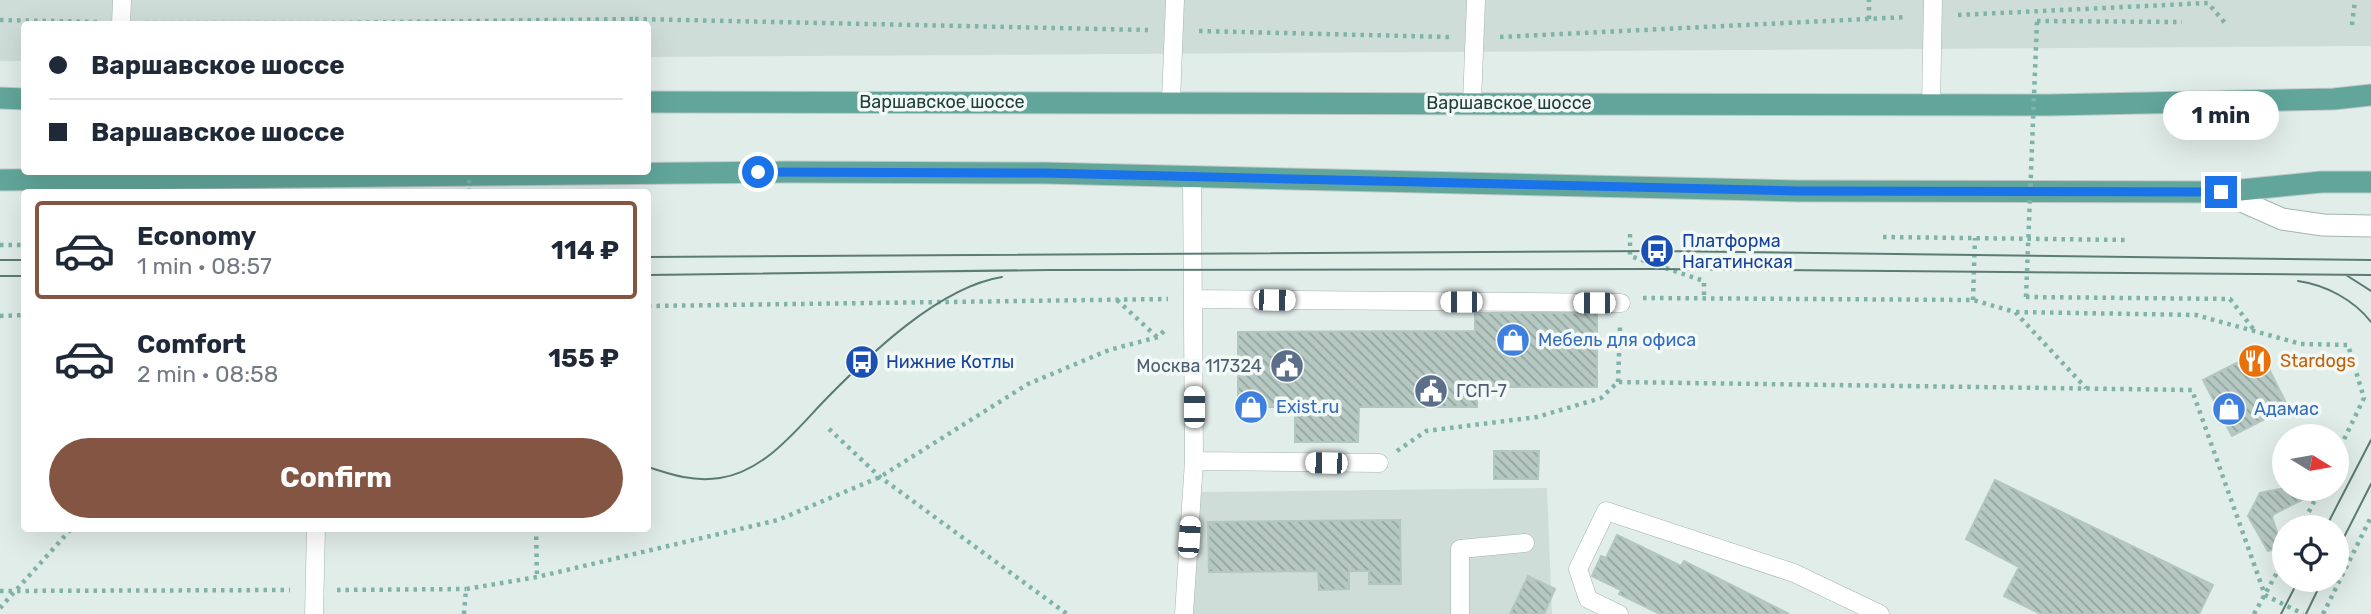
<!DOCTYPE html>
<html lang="en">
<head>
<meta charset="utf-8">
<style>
  :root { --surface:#fff; --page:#f2f2f3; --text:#1f2937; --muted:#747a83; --line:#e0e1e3; --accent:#835542 }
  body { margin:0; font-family:Rubik,sans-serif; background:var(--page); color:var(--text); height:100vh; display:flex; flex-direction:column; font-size:26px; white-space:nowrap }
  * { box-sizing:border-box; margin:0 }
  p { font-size:23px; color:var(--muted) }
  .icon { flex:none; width:38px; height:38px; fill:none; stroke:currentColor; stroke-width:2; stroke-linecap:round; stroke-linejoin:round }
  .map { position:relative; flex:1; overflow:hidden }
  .panel { position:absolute; left:21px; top:189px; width:630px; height:343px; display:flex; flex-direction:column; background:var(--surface); border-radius:7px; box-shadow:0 7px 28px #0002 }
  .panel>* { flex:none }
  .top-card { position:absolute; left:21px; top:21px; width:630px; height:154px; border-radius:7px; box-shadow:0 7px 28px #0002; display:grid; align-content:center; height:154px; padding:0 28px; background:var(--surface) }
  .needle { width:46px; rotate:101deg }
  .tools { position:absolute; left:2272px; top:424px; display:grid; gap:14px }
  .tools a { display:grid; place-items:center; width:77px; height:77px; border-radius:50%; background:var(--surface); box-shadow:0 7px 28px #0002; font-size:35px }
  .end { position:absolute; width:32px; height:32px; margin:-16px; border:9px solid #1a73e8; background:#fff; box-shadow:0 0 0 4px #fff }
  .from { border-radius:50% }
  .bubble { position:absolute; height:49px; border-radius:24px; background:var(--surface); box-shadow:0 7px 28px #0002; font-size:23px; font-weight:700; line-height:49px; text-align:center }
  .car { position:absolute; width:21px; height:42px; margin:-21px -10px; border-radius:9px; box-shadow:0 0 5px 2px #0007; background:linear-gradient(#fff 24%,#345 0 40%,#fff 0 76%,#345 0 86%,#fff 0) }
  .top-card b { display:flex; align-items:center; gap:24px; height:66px; font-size:26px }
  .top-card b+b { border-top:2px solid var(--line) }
  .top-card i { width:18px; height:18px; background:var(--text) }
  ul { padding:12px 0 0; list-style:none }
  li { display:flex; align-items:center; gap:21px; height:98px; margin:0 14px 10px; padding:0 14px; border:4px solid transparent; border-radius:7px }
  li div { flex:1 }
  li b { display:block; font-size:26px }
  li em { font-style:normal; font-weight:700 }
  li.active { border-color:var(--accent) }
  li>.icon { width:63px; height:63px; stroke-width:1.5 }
  .cta { display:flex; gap:14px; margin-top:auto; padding:14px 28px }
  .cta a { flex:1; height:80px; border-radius:42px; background:var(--accent); color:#fff; font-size:28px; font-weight:700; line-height:80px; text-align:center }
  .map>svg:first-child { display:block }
  .built { fill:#cfddd8 }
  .building { fill:url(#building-back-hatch); stroke:#b3c7c1; stroke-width:2 }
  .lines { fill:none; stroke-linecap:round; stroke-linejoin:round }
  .service-casing { stroke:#a3b5b1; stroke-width:19 }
  .tertiary-casing { stroke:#a3b5b1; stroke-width:23 }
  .primary-casing { stroke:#c1c9c8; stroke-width:23 }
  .path { stroke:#7fb3a8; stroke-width:4.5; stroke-dasharray:3.5 5; stroke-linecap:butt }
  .service { stroke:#fff; stroke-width:18 }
  .tertiary { stroke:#fff; stroke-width:21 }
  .primary { stroke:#62a69b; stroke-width:21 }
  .tram { stroke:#5b7b75; stroke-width:2 }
  .path-bridge { stroke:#7fb3a8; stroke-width:4.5; stroke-dasharray:3.5 5; stroke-linecap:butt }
  .route { stroke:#1a73e8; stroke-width:9 }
  .labels { text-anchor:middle; stroke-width:7; stroke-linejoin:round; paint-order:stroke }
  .street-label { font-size:18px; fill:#203f3a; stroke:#f2f9f6 }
  .transit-label { font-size:18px; fill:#164399; stroke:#f2f9f6; text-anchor:start }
  .shop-label { font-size:18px; fill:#366cbe; stroke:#f2f9f6; text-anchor:start }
  .food-label { font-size:18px; fill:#c56008; stroke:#f2f9f6; text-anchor:start }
  .service-label { font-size:18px; fill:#4e5e75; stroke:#f2f9f6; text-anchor:end }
</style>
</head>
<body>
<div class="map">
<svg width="2371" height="614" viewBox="0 0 2371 614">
  <defs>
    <pattern id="building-back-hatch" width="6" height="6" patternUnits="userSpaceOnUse" patternTransform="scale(1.75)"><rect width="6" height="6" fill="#b6c8c2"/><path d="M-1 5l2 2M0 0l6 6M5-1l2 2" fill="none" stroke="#94a49f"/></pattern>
  </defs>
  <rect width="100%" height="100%" fill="#e1ede9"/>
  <!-- built -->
  <path class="built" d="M 0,0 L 2371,0 L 2371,46 L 648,57 L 648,24 L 24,24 L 24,61 L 0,61 Z
    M 1547,488 L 1552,614 L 1191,614 L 1201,492 Z"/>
  <!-- building -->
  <path class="building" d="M 1475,313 L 1597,313 L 1597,387 L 1477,387 L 1477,407 L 1359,407 L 1358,442 L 1295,442 L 1295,407 L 1238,407 L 1238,332 L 1475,331 Z
    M 2260,351 L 2288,407 L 2232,436 L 2203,380 Z
    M 1494,451 L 1539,451 L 1538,479 L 1494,479 Z
    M 1995,480 L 2213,585 L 2199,614 L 2041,614 L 2004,596 L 2019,567 L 1966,539 Z
    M 2285,488 L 2296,488 L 2304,499 L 2274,514 L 2272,517 L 2282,547 L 2268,551 L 2248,516 L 2260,493 Z
    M 1400,520 L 1401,584 L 1369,584 L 1369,571 L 1349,571 L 1349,589 L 1319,590 L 1318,571 L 1209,572 L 1208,522 Z
    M 1617,535 L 1681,566 L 1684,561 L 1789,614 L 1660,614 L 1619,594 L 1621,590 L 1592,576 L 1601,556 L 1606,558 Z
    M 1528,576 L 1555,589 L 1544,614 L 1510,614 Z"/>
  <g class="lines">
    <!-- service casing -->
    <g class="service-casing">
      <path id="service" d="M 121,24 L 122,0
        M 1171,101 L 1175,0
        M 1472,103 L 1476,0
        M 1931,105 L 1933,0
        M 1194,299 L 1621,303
        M 1194,461 L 1379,463
        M 314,614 L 316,528
        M 1184,614 L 1194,461 L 1192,178
        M 1460,614 L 1460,549 L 1525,543
        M 1619,614 L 1588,599 L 1578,569 L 1606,511 L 1794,573 L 1880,614"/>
    </g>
    <!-- tertiary casing -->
    <g class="tertiary-casing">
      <path id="tertiary" d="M 2221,192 L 2282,219 L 2323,225 L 2371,226"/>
    </g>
    <!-- primary casing -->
    <g class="primary-casing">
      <path id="primary" d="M 0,98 L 24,99
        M 648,102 L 2049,105 L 2334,99 L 2371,95
        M 0,180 L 785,172 L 1044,173 L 1798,191 L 2221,192 L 2321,182 L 2371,182"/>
    </g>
    <!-- path -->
    <path class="path" d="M 1958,15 L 2208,3 L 2225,23
      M 635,19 L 1148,30
      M 1869,19 L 1869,0
      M 0,20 L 97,22
      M 2037,21 L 2182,22
      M 145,23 L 324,23 L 635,19 L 634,24
      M 2352,25 L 2355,0
      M 1199,31 L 1449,37
      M 1500,37 L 1907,17
      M 1630,234 L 1630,256 L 1704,281 L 1704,297
      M 1883,237 L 2128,240
      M 0,245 L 24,245
      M 2026,297 L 2230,299 L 2255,331
      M 1643,298 L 1973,300 L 2015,312 L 2086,388
      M 1117,300 L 1157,337
      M 1973,300 L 1975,238
      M 648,306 L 1168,299
      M 2016,312 L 2196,315 L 2301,344 L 2348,345 L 2364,398 L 2336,456
      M 0,316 L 24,315
      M 1618,382 L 1620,327
      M 829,429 L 880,477 L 1067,614
      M 1397,451 L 1426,431 L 1537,417 L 1601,398 L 1618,382 L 2192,390 L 2265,595 L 2303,614
      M 2301,527 L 2321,488
      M 536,528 L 537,577
      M 337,590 L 466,589
      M 0,591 L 290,590
      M 0,608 L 72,528
      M 464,614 L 466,589 L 537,577 L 778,520 L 880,477 L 1028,384 L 1109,350 L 1158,337 L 1167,328
      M 2254,614 L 2284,560
      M 2323,614 L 2371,517"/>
    <!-- service -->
    <use href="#service" class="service"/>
    <!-- tertiary -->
    <use href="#tertiary" class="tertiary"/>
    <!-- primary -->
    <use href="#primary" class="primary"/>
    <!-- tram -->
    <path class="tram" d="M 648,257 L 1657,251 L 2371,260
      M 0,260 L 24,260
      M 648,275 L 1048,270 L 1656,269 L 2371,275
      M 2346,275 L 2371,291
      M 0,276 L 24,276
      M 2298,281 C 2326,285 2354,300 2371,322
      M 648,467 C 672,475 694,482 720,478 C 765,471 796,430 825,400 C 869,355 939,287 1002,277
      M 2326,527 L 2371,440
      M 2336,553 L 2371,484
      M 2281,614 L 2299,579
      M 2306,614 L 2323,579"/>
    <!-- path-bridge -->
    <path class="path-bridge" d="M 469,192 L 469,172
      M 2026,297 L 2037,21"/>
  </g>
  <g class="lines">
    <!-- route -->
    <path class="route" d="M 758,172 L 1044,173 L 1797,191 L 2221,192"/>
  </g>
  <!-- icons -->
  <defs>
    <g id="bus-disc" transform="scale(1.75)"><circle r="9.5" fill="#1a4fb4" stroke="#f2f9f6"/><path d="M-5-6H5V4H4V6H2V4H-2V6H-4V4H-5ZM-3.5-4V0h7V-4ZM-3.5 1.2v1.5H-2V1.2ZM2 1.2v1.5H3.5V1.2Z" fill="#fff"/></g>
    <g id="shop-disc" transform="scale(1.75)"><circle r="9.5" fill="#3f7fe0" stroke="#f2f9f6"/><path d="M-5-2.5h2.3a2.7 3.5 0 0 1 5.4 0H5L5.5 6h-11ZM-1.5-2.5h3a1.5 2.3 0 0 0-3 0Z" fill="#fff"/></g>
    <g id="restaurant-disc" transform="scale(1.75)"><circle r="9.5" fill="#e8710a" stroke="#f2f9f6"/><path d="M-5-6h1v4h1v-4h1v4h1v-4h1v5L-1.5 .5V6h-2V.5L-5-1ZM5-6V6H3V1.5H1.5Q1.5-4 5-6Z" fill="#fff"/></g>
    <g id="civic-disc" transform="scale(1.75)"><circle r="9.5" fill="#5c6f8a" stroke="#f2f9f6"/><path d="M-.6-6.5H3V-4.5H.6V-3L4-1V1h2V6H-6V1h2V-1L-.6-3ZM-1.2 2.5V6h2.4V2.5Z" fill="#fff"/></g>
  </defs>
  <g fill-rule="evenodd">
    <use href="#bus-disc" x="1657" y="251"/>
    <use href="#shop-disc" x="1513" y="340"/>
    <use href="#restaurant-disc" x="2255" y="361"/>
    <use href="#bus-disc" x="862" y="362"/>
    <use href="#civic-disc" x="1287" y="366"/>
    <use href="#civic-disc" x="1431" y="391"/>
    <use href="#shop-disc" x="1251" y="407"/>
    <use href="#shop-disc" x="2229" y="409"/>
  </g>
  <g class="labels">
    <!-- street labels -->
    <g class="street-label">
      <text x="942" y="108">Варшавское шоссе</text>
      <text x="1509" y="109">Варшавское шоссе</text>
    </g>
    <!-- transit labels -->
    <g class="transit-label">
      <text x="1682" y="247">Платформа<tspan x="1682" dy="21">Нагатинская</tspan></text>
      <text x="886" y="368">Нижние Котлы</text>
    </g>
    <!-- shop labels -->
    <g class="shop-label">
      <text x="1538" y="346">Мебель для офиса</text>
      <text x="1276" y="413">Exist.ru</text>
      <text x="2254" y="415">Адамас</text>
    </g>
    <!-- food labels -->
    <g class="food-label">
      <text x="2280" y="367">Stardogs</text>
    </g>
    <!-- service labels -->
    <g class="service-label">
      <text x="1262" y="372">Москва 117324</text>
      <text x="1456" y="397" text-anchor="start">ГСП-7</text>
    </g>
  </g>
</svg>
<div class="tools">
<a><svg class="needle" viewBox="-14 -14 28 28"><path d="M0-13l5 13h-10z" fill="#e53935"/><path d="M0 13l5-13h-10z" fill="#747a83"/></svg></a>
<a><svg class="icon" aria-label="locate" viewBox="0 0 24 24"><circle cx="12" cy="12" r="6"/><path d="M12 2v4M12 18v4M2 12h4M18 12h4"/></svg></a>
</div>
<i class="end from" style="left:758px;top:172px"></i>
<i class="end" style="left:2221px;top:192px"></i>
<div class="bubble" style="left:2163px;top:91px;width:116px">1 min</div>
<i class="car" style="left:1274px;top:300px;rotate:91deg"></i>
<i class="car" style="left:1461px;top:302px;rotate:270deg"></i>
<i class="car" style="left:1594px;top:303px;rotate:270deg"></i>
<i class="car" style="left:1194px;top:407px;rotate:0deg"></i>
<i class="car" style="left:1326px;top:463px;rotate:271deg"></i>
<i class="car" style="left:1189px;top:537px;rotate:4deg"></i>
<div class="top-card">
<b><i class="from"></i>Варшавское шоссе</b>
<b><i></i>Варшавское шоссе</b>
</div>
<section class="panel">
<ul>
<li class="active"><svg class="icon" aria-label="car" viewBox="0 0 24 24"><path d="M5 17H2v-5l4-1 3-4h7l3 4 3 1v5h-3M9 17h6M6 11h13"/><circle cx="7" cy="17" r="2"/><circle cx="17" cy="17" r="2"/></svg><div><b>Economy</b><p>1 min · 08:57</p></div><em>114 ₽</em></li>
<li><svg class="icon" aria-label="car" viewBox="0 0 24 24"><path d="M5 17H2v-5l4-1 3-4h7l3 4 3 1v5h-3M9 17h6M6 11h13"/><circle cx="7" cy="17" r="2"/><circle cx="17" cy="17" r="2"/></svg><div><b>Comfort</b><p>2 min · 08:58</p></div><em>155 ₽</em></li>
</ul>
<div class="cta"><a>Confirm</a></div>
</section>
</div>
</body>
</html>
